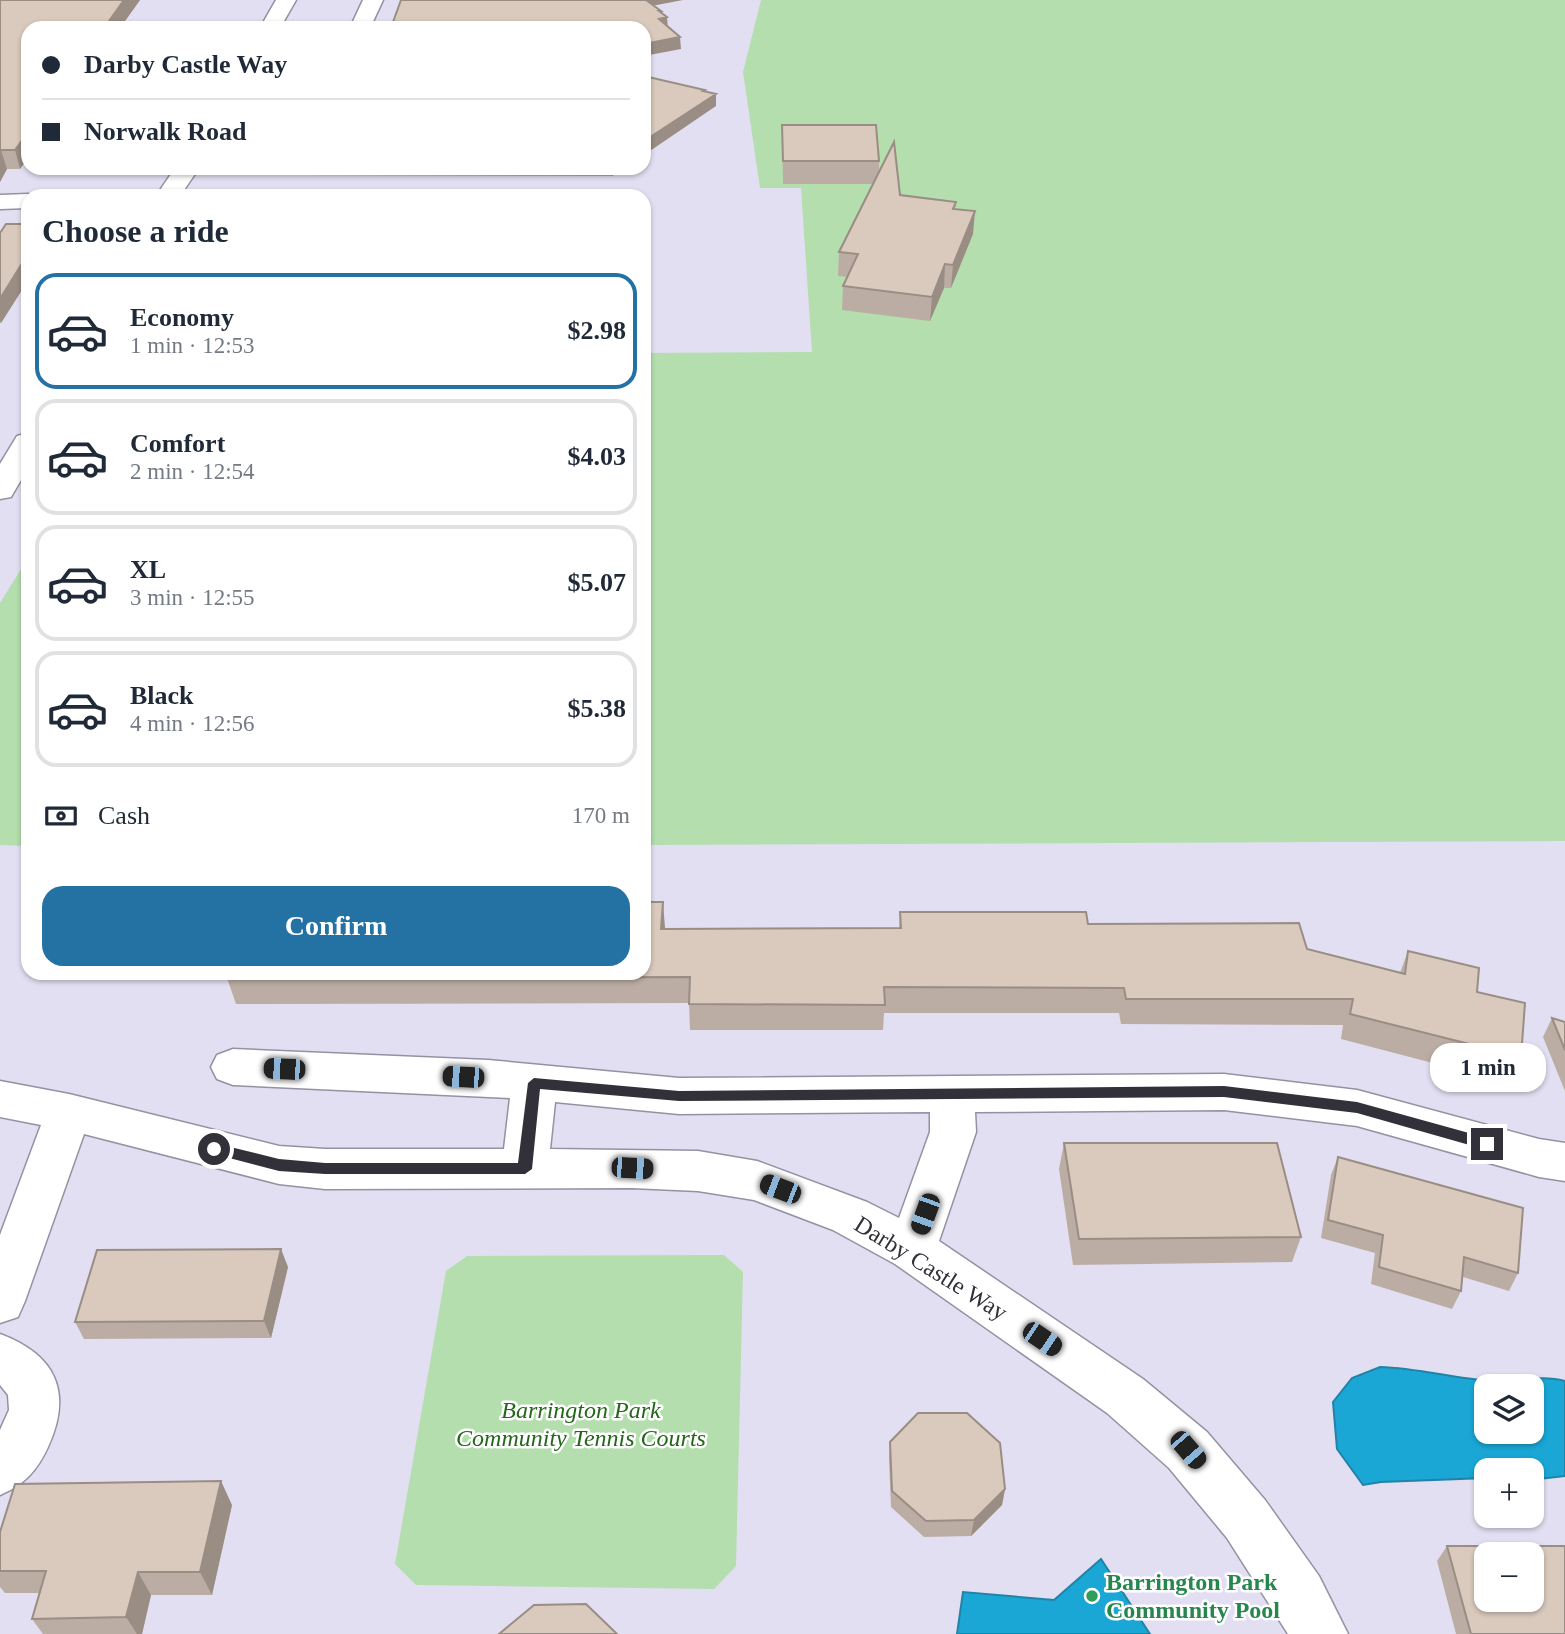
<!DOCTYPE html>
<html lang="en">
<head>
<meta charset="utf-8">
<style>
  :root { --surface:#fff; --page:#f2f2f3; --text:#1f2937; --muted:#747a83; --line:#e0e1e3; --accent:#2471a3 }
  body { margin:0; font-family:"Times New Roman",serif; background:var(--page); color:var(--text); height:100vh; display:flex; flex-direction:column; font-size:26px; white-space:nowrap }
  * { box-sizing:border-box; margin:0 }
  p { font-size:23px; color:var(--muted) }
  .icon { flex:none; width:38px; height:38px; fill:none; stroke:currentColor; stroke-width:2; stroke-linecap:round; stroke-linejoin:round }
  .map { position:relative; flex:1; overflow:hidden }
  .details { position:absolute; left:21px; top:189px; width:630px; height:791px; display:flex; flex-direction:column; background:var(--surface); border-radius:21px; box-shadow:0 2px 5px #0004 }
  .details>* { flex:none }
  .hud { position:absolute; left:21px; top:21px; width:630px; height:154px; border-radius:21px; box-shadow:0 2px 5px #0004; display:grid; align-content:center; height:154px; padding:0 21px; background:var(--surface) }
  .fabs { position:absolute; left:1474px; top:1374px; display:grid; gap:14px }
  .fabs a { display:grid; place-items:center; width:70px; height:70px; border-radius:14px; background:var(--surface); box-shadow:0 2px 5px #0004; font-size:35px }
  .end { position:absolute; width:32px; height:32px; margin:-16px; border:9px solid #323038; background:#fff; box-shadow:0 0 0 4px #fff }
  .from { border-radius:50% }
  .bubble { position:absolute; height:49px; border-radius:21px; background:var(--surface); box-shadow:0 2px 5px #0004; font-size:23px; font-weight:700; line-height:49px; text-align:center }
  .car { position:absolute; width:21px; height:42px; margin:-21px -10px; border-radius:9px; box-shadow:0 0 5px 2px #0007; background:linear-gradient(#222 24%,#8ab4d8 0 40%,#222 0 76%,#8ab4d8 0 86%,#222 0) }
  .hud b { display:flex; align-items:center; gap:24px; height:66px; font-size:26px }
  .hud b+b { border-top:2px solid var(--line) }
  .hud i { width:18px; height:18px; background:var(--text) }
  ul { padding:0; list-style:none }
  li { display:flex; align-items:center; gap:21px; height:116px; margin:0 14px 10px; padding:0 7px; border:4px solid var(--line); border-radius:21px }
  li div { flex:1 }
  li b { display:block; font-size:26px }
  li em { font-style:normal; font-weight:700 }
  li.on { border-color:var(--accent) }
  li>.icon { width:63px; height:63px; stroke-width:1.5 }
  h2 { padding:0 21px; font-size:32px; line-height:84px }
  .pay { display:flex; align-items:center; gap:18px; height:77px; padding:0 21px; font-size:26px }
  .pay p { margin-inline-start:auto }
  .cta { display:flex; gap:14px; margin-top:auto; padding:14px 21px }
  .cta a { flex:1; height:80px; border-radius:21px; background:var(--accent); color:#fff; font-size:28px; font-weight:700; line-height:80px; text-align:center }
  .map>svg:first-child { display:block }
  .green { fill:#b4dead }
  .water { fill:#1aa7d6; stroke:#2183a7; stroke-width:2; fill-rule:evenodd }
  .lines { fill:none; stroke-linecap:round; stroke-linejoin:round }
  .minor-casing { stroke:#9491a3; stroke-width:3 }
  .tertiary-casing { stroke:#9491a3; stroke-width:3 }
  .minor { fill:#fff; fill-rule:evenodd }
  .tertiary { fill:#fff; fill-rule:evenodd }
  .wall { fill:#bbada3 }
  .shaded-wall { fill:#998d84 }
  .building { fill:#dac9bd; stroke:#998d84; stroke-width:2; fill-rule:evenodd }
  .route { fill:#323038 }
  .leisure-dot { fill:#2e9e5b; stroke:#fff; stroke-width:2.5 }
  .labels { text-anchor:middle; stroke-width:5; stroke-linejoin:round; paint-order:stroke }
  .near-street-label { font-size:24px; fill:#323038; stroke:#fff }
  .near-park-label { font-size:24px; font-style:italic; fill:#25661b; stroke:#fff }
  .near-leisure-label { font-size:24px; font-weight:bold; fill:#27864d; stroke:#fff; text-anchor:start }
</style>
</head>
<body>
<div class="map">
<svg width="1565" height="1634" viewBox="0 0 1565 1634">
  <rect width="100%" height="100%" fill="#e2dff2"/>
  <!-- green -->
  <path class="green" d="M 761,0 L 1565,0 L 1565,841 L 644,845 L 644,353 L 812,352 L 801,188 L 760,188 L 743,72 Z
    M 28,558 L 28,846 L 0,845 L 0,603 Z
    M 724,1255 L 743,1272 L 736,1566 L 714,1589 L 416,1585 L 395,1564 L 446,1271 L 467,1256 Z"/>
  <!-- water -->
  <path class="water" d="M 1380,1367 C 1417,1368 1452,1378 1489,1381 C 1514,1383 1540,1374 1565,1381 L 1565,1476 L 1531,1480 L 1531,1470 L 1486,1470 L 1486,1478 L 1381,1482 L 1363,1485 L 1337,1449 L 1333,1402 L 1352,1378 ZM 1486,1386 L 1531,1386 L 1531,1432 L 1486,1432 Z
    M 1101,1559 L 1150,1634 L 957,1634 L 963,1592 L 1054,1600 Z"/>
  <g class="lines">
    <!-- minor casing -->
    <g class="minor-casing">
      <path id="minor" d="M 363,0 L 383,0 L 370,28 L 350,28 Z
        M 28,194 L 37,196 L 28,196 L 28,208 L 0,209 L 0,195 Z
        M 233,1049 L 488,1060 L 679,1078 L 1224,1074 L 1357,1090 L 1539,1139 L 1565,1143 L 1565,1181 L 1539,1177 L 1357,1126 L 1224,1110 L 975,1112 L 976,1132 L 939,1241 L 1143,1379 L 1207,1432 L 1265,1500 L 1319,1576 L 1348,1634 L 1288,1634 L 1227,1538 L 1169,1468 L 1107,1413 L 895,1264 L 833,1230 L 754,1200 L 698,1191 L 632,1188 L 325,1189 L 279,1184 L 84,1134 L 25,1301 L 18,1317 L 0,1323 L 0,1235 L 41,1125 L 0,1117 L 0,1081 L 69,1094 L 279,1146 L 325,1149 L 504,1149 L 510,1098 L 233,1085 L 217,1079 L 211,1067 L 217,1055 ZM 555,1102 L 679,1114 L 930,1112 L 930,1132 L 899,1218 L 867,1202 L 757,1161 L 698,1151 L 550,1149 Z
        M 0,1334 C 56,1355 73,1392 48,1447 C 37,1471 24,1485 0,1495 L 0,1430 L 9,1410 L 8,1395 L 0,1385 Z"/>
    </g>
    <!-- tertiary casing -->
    <g class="tertiary-casing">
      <path id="tertiary" d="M 276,0 L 296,0 L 280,28 L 260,28 Z
        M 175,168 L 199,168 L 180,196 L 156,196 Z
        M 28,433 L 28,468 L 11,497 L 0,499 L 0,464 L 17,436 Z"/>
    </g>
    <!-- minor -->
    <use href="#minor" class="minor"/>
    <!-- tertiary -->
    <use href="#tertiary" class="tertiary"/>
  </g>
  <!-- wall -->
  <path class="wall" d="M 0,0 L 140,0 L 120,28 L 28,28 L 28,158 L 20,169 L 7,169 L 0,182 Z
    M 782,125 L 879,161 L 879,173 L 900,195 L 956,202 L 955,209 L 973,234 L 951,288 L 944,288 L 930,321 L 842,310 L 843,286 L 847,277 L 838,276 L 839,252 L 873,184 L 783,184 Z
    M 304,168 L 624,168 L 612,176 L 305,175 Z
    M 28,224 L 28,282 L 27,282 L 1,323 L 0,323 L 0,233 Z
    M 900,912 L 1088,924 L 1307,949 L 1400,973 L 1408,951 L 1477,992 L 1521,1057 L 1509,1083 L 1341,1039 L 1343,1025 L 1121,1024 L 1119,1013 L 884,1013 L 883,1030 L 690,1030 L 689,1003 L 236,1004 L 227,978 L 665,929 L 899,928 Z
    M 1552,1018 L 1565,1022 L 1565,1091 L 1543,1037 Z
    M 1064,1143 L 1301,1237 L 1292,1262 L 1073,1265 L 1059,1169 Z
    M 1338,1157 L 1518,1273 L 1509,1291 L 1463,1277 L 1461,1291 L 1452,1309 L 1371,1284 L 1375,1253 L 1321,1238 L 1331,1175 Z
    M 288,1267 L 271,1338 L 84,1339 L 75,1322 Z
    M 890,1442 L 1005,1489 L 1002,1505 L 971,1536 L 924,1537 L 891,1507 L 889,1459 Z
    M 232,1505 L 212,1595 L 151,1595 L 142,1634 L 43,1634 L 32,1619 L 40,1593 L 5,1593 L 0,1587 L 0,1532 Z
    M 1447,1546 L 1565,1634 L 1456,1634 L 1437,1561 Z"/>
  <!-- shaded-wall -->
  <path class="shaded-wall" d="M 124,0 L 140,0 L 120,28 L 104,28 Z
    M 641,0 L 683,0 L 641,8 Z
    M 659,11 L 661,11 L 662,18 L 667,17 L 668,29 L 659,31 Z
    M 680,37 L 681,49 L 644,56 L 644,44 Z
    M 705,90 L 705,101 L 716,94 L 716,106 L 644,155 L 644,141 Z
    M 28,132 L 28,158 L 20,169 L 15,150 Z
    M 1,150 L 7,169 L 0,182 L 0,153 Z
    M 612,168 L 624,168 L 612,176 Z
    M 975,211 L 973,234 L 951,288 L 953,265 Z
    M 945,264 L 944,288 L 930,321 L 932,297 Z
    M 21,265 L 27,282 L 1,323 L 0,320 L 0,299 Z
    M 663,902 L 665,928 L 663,955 L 661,929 Z
    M 281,1249 L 288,1267 L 271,1338 L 264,1321 Z
    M 221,1481 L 232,1505 L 212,1595 L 200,1572 Z
    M 1005,1489 L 1002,1505 L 971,1536 L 974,1520 Z
    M 138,1572 L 151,1595 L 142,1634 L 137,1634 L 126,1617 Z"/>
  <!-- building -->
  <path class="building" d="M 0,0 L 124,0 L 104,28 L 28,28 L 28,132 L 15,150 L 1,150 L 0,153 Z
    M 401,0 L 646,0 L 661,11 L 659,11 L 667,17 L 659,19 L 680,37 L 644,44 L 644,28 L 366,28 L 369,22 L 393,22 Z
    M 644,76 L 705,90 L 703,91 L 716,94 L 644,141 Z
    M 782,125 L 876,125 L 879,161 L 783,161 Z
    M 894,142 L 900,195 L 956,202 L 953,209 L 975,211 L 953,265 L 945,264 L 932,297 L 843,286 L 858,254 L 839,252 Z
    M 6,224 L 28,224 L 28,265 L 21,265 L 0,299 L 0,233 Z
    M 644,902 L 663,902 L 661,929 L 901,928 L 900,912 L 1086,912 L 1088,924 L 1299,923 L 1307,949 L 1405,974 L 1408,951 L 1479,968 L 1477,992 L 1525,1003 L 1521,1057 L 1350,1014 L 1353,999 L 1126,999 L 1124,988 L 884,987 L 885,1005 L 689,1004 L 690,977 L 227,978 L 229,973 L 644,973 Z
    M 1552,1018 L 1565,1022 L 1565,1050 Z
    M 1064,1143 L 1277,1143 L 1301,1237 L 1079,1239 Z
    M 1338,1157 L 1523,1208 L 1518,1273 L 1464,1257 L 1461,1291 L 1379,1267 L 1383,1235 L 1328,1220 Z
    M 281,1249 L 264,1321 L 75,1322 L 97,1250 Z
    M 918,1413 L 967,1413 L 1000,1443 L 1005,1489 L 974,1520 L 926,1521 L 892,1491 L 890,1442 Z
    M 221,1481 L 200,1572 L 138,1572 L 126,1617 L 32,1619 L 46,1571 L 0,1571 L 0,1532 L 15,1484 Z
    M 1447,1546 L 1565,1546 L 1565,1634 L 1471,1634 ZM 1486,1554 L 1531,1554 L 1531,1600 L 1486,1600 Z
    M 586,1604 L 617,1634 L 499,1634 L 534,1605 Z"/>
  <!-- route -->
  <path class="route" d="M 534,1078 L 679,1091 L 1224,1086 L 1357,1102 L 1487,1138 L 1494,1144 L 1487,1150 L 1357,1113 L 1224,1097 L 679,1101 L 540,1089 L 532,1169 L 525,1174 L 325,1174 L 279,1171 L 214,1154 L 207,1149 L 214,1143 L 279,1159 L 325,1163 L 518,1163 L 528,1083 Z"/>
  <!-- markers -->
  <circle class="leisure-dot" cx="1092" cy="1596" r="7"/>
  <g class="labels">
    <!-- near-street labels -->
    <g class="near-street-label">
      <text transform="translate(931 1268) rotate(32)" y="8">Darby Castle Way</text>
    </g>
    <!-- near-park labels -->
    <g class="near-park-label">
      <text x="581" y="1418">Barrington Park<tspan x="581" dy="28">Community Tennis Courts</tspan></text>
    </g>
    <!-- near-leisure labels -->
    <g class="near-leisure-label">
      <text x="1106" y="1590">Barrington Park<tspan x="1106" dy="28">Community Pool</tspan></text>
    </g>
  </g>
</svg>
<div class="fabs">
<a><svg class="icon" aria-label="layers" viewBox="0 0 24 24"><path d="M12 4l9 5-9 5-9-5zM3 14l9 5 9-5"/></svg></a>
<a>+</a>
<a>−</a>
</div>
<i class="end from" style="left:214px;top:1149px"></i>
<i class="end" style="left:1487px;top:1144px"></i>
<div class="bubble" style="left:1430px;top:1043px;width:116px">1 min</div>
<i class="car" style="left:284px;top:1069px;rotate:272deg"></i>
<i class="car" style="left:463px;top:1077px;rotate:273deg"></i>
<i class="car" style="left:632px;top:1168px;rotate:93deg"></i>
<i class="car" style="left:780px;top:1189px;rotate:291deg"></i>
<i class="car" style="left:925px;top:1214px;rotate:200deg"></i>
<i class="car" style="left:1042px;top:1339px;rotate:124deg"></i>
<i class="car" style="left:1188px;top:1450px;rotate:139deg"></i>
<div class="hud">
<b><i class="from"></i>Darby Castle Way</b>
<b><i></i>Norwalk Road</b>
</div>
<section class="details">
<h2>Choose a ride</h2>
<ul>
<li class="on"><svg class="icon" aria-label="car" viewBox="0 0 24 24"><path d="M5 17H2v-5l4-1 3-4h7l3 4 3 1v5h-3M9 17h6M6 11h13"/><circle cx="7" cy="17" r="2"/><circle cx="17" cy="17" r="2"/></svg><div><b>Economy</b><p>1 min · 12:53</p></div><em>$2.98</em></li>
<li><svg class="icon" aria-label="car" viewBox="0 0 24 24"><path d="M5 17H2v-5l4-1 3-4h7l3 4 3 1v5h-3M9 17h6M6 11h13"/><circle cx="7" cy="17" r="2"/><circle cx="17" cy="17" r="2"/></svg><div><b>Comfort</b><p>2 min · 12:54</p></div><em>$4.03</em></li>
<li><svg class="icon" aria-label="car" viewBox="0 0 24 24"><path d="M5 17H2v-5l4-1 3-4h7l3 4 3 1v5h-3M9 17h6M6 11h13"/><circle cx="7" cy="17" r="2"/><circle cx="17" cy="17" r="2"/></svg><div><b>XL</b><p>3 min · 12:55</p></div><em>$5.07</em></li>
<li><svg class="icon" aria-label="car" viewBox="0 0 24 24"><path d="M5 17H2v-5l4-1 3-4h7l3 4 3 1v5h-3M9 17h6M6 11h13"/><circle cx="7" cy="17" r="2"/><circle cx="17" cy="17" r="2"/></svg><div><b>Black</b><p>4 min · 12:56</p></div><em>$5.38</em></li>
</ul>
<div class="pay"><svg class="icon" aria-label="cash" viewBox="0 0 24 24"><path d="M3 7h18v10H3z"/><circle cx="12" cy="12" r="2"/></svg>Cash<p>170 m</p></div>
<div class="cta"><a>Confirm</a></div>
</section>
</div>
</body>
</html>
